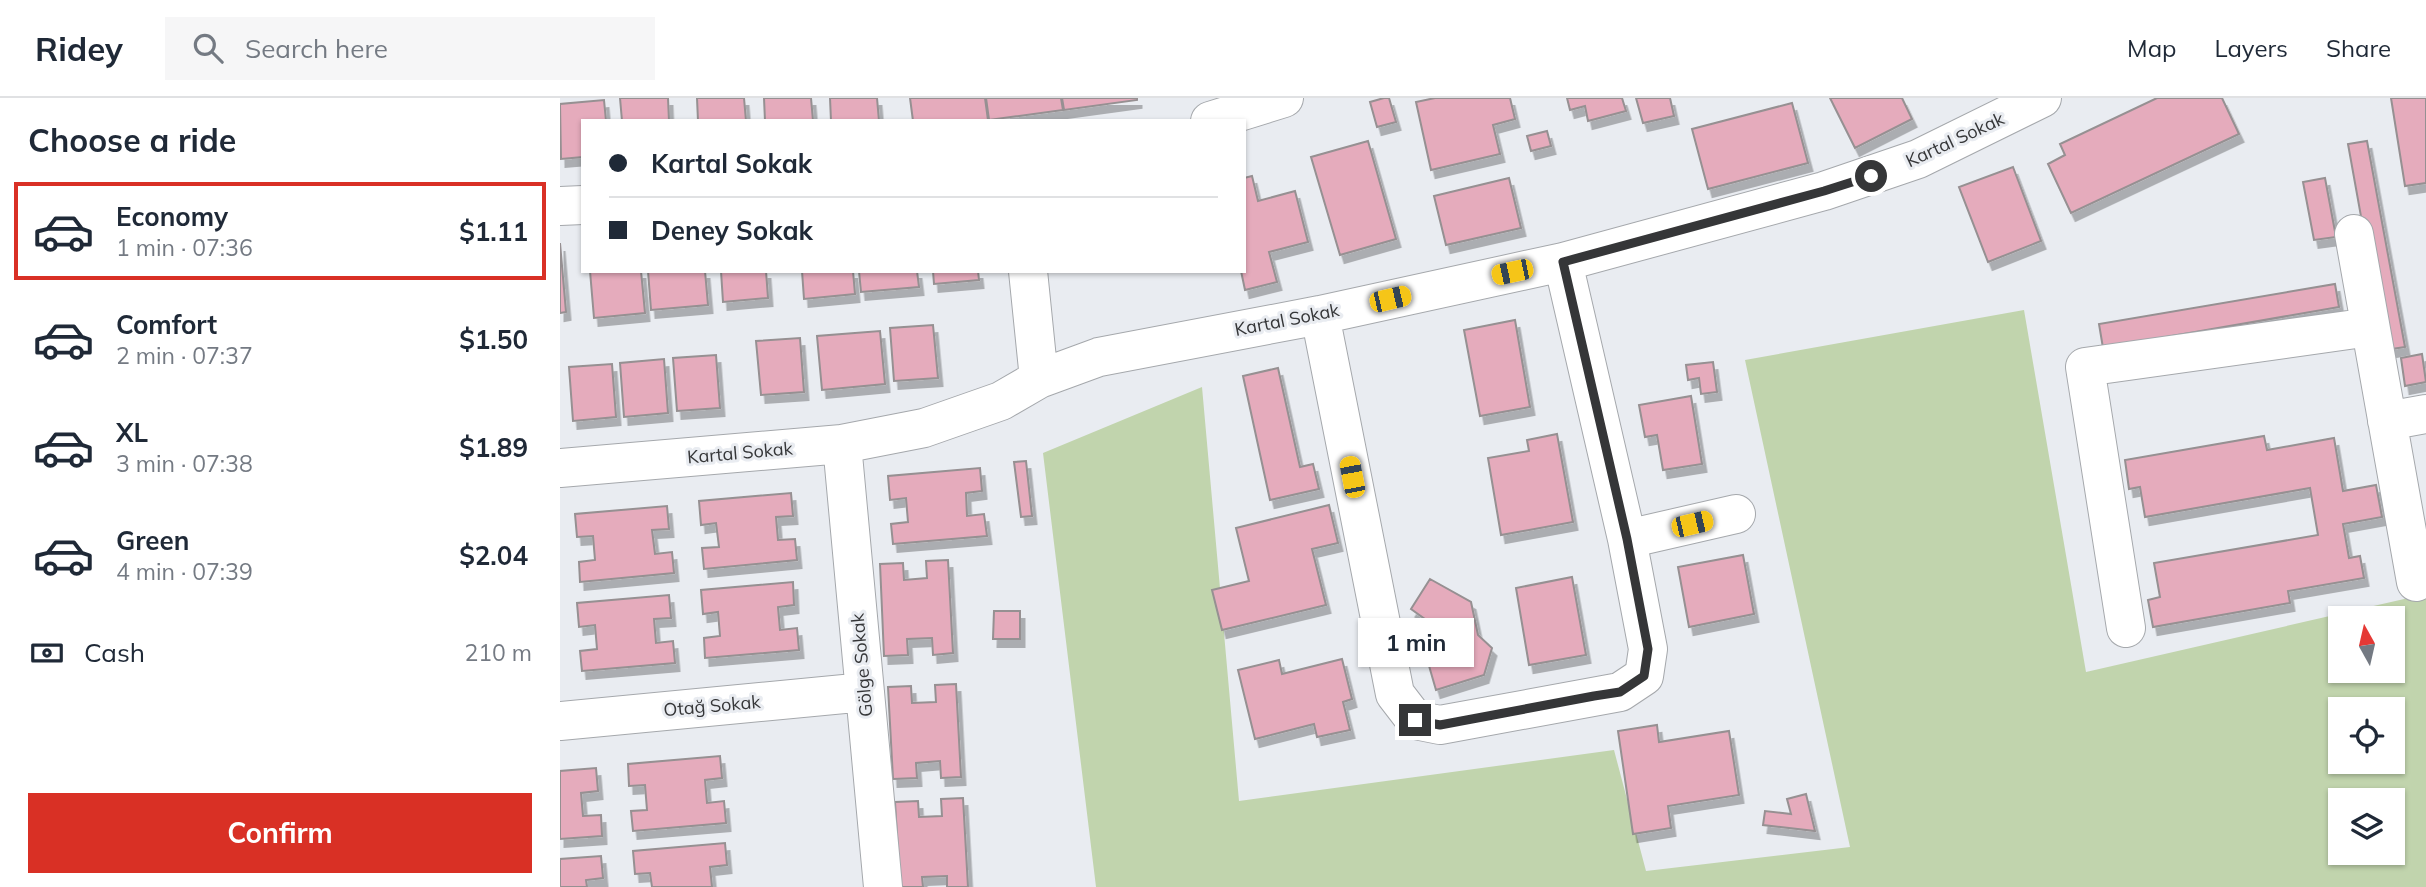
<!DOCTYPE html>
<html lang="en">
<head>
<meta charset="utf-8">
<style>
  :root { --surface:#fff; --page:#f6f6f7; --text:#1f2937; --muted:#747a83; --line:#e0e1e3; --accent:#d93025 }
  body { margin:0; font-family:Mulish,sans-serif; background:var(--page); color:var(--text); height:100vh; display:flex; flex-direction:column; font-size:26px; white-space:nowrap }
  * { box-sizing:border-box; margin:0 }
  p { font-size:23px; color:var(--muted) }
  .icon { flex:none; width:38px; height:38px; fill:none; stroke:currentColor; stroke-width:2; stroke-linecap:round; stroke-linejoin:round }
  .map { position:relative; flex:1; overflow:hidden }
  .details { display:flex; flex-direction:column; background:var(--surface); width:560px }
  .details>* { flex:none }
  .banner { position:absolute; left:21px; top:21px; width:665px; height:154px; border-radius:0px; box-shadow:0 2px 5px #0004; display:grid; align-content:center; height:154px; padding:0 28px; background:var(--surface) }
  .needle { width:46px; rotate:352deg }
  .tools { position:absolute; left:1768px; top:508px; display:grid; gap:14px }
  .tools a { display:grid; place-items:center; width:77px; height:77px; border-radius:0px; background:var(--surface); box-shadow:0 2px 5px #0004; font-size:35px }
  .end { position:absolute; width:32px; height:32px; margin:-16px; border:9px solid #353638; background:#fff; box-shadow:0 0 0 4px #fff }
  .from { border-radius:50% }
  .bubble { position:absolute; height:49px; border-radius:0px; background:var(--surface); box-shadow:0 2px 5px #0004; font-size:23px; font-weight:700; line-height:49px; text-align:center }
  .car { position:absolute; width:21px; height:42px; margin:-21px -10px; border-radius:9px; box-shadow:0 0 5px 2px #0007; background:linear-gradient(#f5c518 24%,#345 0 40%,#f5c518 0 76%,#345 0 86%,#f5c518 0) }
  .banner b { display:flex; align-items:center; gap:24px; height:66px; font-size:26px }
  .banner b+b { border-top:2px solid var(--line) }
  .banner i { width:18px; height:18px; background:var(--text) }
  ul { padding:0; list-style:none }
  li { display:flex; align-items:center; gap:21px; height:98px; margin:0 14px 10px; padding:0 14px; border:4px solid transparent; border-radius:0px }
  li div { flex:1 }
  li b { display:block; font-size:26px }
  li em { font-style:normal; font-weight:700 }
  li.on { border-color:var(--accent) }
  li>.icon { width:63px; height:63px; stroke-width:1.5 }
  h2 { padding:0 28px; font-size:32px; line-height:84px }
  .pay { display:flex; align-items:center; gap:18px; height:77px; padding:0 28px; font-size:26px }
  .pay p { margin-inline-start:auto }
  .cta { display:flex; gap:14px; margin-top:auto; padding:14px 28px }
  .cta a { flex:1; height:80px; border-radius:0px; background:var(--accent); color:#fff; font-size:28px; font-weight:700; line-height:80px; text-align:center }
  header { display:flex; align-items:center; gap:42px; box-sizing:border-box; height:98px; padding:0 35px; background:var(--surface); border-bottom:2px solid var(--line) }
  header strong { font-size:33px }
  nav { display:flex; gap:38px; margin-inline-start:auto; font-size:24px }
  .search { width:490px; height:63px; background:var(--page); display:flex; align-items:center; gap:18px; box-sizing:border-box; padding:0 24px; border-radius:0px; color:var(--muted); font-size:26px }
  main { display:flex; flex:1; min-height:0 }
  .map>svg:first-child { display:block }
  .green { fill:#c1d4ad; fill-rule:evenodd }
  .building { fill:#e5abbc; stroke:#969092; stroke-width:2; filter:url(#shadow) }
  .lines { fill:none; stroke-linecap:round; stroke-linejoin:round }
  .minor-casing { stroke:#a5a8ac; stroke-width:40 }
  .minor { stroke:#fff; stroke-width:38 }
  .route { stroke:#353638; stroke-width:9 }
  .labels { text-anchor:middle; stroke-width:6; stroke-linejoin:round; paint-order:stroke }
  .street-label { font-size:18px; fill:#353638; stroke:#e9ecf1 }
</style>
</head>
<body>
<header>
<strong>Ridey</strong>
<div class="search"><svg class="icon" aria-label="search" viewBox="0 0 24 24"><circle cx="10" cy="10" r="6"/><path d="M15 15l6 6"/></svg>Search here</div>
<nav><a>Map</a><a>Layers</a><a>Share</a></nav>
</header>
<main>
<section class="details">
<h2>Choose a ride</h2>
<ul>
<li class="on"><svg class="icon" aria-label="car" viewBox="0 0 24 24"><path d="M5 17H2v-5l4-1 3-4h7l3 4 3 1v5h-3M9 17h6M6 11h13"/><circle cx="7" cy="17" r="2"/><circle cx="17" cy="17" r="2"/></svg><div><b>Economy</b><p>1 min · 07:36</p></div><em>$1.11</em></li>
<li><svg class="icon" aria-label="car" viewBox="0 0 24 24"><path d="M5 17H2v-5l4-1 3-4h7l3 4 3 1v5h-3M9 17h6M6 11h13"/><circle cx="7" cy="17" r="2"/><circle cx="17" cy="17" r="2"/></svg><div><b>Comfort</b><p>2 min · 07:37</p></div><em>$1.50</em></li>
<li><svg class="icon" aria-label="car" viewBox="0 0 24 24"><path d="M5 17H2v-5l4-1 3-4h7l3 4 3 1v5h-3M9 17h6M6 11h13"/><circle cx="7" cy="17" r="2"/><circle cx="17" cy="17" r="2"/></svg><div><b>XL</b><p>3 min · 07:38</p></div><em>$1.89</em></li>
<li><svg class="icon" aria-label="car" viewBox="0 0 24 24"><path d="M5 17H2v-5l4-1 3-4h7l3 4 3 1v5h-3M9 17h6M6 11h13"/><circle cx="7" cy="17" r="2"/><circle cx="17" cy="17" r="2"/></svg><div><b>Green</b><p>4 min · 07:39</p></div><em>$2.04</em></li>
</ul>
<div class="pay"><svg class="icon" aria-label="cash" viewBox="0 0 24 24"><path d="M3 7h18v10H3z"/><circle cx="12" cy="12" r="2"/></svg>Cash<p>210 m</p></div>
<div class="cta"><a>Confirm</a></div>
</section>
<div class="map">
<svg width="1866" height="789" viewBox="0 0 1866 789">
  <defs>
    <filter id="shadow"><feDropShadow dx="4.5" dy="8" stdDeviation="0" flood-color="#0004"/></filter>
  </defs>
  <rect width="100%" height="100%" fill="#e9ecf1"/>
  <!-- green -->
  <path class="green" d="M 1464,212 L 1526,574 L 1866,496 L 1866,789 L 536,789 L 483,355 L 642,289 L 679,703 L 1054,652 L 1086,773 L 1290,749 L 1185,262 ZM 1780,520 L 1832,520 L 1832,572 L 1780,572 ZM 1780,611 L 1832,611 L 1832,663 L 1780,663 ZM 1780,702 L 1832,702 L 1832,754 L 1780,754 Z"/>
  <!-- building -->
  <path class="building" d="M 60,0 L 108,0 L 109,23 L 62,23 Z
    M 137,0 L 184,0 L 186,23 L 138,23 Z
    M 204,0 L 251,0 L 253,23 L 205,23 Z
    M 270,0 L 317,0 L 319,23 L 271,23 Z
    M 350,0 L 425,0 L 428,22 L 353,23 Z
    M 426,0 L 501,0 L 503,12 L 429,22 Z
    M 502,0 L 577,0 L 577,2 L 504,12 Z
    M 824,0 L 829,0 L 836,24 L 817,29 L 810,4 Z
    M 875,0 L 950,0 L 955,21 L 933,27 L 940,56 L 871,72 L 856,4 Z
    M 1007,0 L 1062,0 L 1066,13 L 1028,23 L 1025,8 L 1010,12 Z
    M 1076,0 L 1110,0 L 1114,18 L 1083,25 Z
    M 1270,0 L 1342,0 L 1352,21 L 1295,50 Z
    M 1597,0 L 1662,0 L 1679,36 L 1511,115 L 1488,66 L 1505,57 L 1500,46 Z
    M 1831,0 L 1866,0 L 1866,85 L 1845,88 Z
    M 44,2 L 46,23 L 23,23 L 23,59 L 1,61 L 0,6 Z
    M 1232,5 L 1248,65 L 1148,91 L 1132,31 Z
    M 987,33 L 991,48 L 971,53 L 967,38 Z
    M 808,43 L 836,141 L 780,157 L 751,59 Z
    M 1807,43 L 1845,249 L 1825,252 L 1788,46 Z
    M 1453,69 L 1481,143 L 1428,164 L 1399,89 Z
    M 692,78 L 698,103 L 735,93 L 748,144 L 709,154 L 717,184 L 685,192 L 681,173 L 684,173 L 684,80 Z
    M 949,80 L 961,130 L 886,147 L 874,98 Z
    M 1765,80 L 1776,139 L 1754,142 L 1743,84 Z
    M 0,145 L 6,214 L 0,215 Z
    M 30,173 L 81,173 L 85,215 L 34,220 Z
    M 88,173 L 145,173 L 148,207 L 91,212 Z
    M 161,173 L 206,173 L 208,200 L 163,204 Z
    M 242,173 L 293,173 L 295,196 L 244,201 Z
    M 299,173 L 357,173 L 359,189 L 301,194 Z
    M 373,173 L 418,173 L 419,182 L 374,186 Z
    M 1775,186 L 1779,209 L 1543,250 L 1539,226 Z
    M 955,222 L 970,309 L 920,318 L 904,232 Z
    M 373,227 L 378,280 L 334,283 L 330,230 Z
    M 320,233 L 325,286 L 262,292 L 257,238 Z
    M 240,240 L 244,294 L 201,297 L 196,243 Z
    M 1862,256 L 1866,284 L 1845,288 L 1841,260 Z
    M 156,257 L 160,310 L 117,313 L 113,260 Z
    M 104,261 L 108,315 L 64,319 L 60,265 Z
    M 1153,264 L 1157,294 L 1141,296 L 1139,280 L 1128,282 L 1126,267 Z
    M 52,266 L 56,319 L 13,323 L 9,269 Z
    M 718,270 L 740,369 L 753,366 L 759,391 L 710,402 L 683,278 Z
    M 1131,298 L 1142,366 L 1103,372 L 1097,337 L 1085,339 L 1079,307 Z
    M 997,336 L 1013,424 L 941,437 L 928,360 L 969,353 L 967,342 Z
    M 1704,338 L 1707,352 L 1774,340 L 1783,393 L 1816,387 L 1822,419 L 1783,426 L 1789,460 L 1800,458 L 1804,480 L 1728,493 L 1730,505 L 1593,529 L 1588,502 L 1600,499 L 1594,465 L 1758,437 L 1750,390 L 1585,419 L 1580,389 L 1569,391 L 1565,362 Z
    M 466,363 L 472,418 L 461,419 L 454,364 Z
    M 420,370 L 422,393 L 406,395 L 407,418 L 424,416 L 427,438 L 333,446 L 331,426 L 348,424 L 346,400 L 330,402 L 328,378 Z
    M 231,395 L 233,418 L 216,419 L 218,442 L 235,441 L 237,462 L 144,471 L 142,450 L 159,449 L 156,425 L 141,427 L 139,403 Z
    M 769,407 L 778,445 L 752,451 L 766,507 L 662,532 L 652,492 L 689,483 L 676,430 Z
    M 107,408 L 109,431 L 92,432 L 95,456 L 112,454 L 114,475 L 20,484 L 19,464 L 35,462 L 33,438 L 17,439 L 15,416 Z
    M 1183,457 L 1194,516 L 1129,529 L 1118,469 Z
    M 388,462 L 393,555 L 373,557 L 372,540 L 347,541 L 348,557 L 324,558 L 320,466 L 343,465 L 344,482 L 367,480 L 366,463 Z
    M 1012,479 L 1026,557 L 969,567 L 956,490 Z
    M 870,481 L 911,504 L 918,537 L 932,550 L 924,577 L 876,592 L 863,547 L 876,529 L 851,511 Z
    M 233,484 L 234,507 L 218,509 L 220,532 L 237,530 L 239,552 L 145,560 L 144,540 L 160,538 L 158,514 L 143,516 L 141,492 Z
    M 109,497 L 111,520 L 94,521 L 96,545 L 113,543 L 115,565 L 22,573 L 20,553 L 37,551 L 35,527 L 19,529 L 17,505 Z
    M 434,513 L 460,513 L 460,541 L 433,541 Z
    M 782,561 L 792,601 L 783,604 L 790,632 L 757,639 L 754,626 L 695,641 L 678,572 L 719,562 L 722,576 Z
    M 396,586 L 401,679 L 381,680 L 380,663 L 356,665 L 357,680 L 333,681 L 328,589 L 351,588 L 352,605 L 376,604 L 375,587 Z
    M 1097,627 L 1099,644 L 1169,633 L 1179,697 L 1108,708 L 1111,730 L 1073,736 L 1058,633 Z
    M 160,658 L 162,680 L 145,682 L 147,705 L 164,703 L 166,725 L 73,733 L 71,713 L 87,712 L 85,687 L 69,688 L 68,666 Z
    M 36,670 L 38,693 L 21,695 L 23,718 L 41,717 L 42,738 L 0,741 L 0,673 Z
    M 1246,696 L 1255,733 L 1203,727 L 1205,713 L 1231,716 L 1227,701 Z
    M 403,700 L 408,789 L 387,789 L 387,778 L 362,779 L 363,789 L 340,789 L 335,704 L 358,703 L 359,719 L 382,718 L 381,701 Z
    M 165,745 L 167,767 L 150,769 L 152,789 L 92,789 L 90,775 L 75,776 L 73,753 Z
    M 41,758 L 43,780 L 26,782 L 27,789 L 0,789 L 0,761 Z"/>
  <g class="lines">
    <!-- minor casing -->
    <g class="minor-casing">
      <path id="minor" d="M 650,23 L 724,0
        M 0,108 L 23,107
        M 1794,136 L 1856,484
        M 468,173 L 479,281
        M 760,217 L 835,596 L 855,622 L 880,627 L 1060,594 L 1084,578 L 1088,551 L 1067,441 L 1003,164
        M 1827,323 L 1866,316
        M 282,346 L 323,789
        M 0,370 L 282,346 L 364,330 L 441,303 L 479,281 L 539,259 L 760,217 L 1003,164 L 1264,93 L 1358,61 L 1482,0
        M 1067,441 L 1176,416
        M 1566,530 L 1525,269 L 1810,229
        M 0,623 L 305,594"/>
    </g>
    <!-- minor -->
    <use href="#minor" class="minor"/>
  </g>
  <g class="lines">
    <!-- route -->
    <path class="route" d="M 855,622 L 880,627 L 1034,598 L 1060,594 L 1084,578 L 1088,551 L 1067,441 L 1003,164 L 1264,93 L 1311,78"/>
  </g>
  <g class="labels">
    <!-- street labels -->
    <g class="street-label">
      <text transform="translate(1395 42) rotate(-25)" y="6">Kartal Sokak</text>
      <text transform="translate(727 222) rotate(-11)" y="6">Kartal Sokak</text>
      <text transform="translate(180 355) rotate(-5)" y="6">Kartal Sokak</text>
      <text transform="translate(302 567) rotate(-95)" y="6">Gölge Sokak</text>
      <text transform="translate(152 608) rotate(-5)" y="6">Otağ Sokak</text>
    </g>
  </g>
</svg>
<div class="tools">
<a><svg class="needle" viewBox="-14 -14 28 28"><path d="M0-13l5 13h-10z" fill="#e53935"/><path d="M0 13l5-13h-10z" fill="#747a83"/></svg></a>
<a><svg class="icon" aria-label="locate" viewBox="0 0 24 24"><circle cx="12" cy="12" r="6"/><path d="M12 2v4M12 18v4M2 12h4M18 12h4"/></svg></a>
<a><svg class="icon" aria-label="layers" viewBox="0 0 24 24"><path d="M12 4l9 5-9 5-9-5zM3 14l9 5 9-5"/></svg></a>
</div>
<i class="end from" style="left:1311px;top:78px"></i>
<i class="end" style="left:855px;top:622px"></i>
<div class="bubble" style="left:798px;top:520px;width:116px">1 min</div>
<i class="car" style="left:952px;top:174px;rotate:258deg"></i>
<i class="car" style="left:830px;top:201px;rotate:77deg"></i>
<i class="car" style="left:792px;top:379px;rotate:349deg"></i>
<i class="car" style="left:1132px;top:426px;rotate:77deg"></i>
<div class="banner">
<b><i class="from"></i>Kartal Sokak</b>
<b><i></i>Deney Sokak</b>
</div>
</div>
</main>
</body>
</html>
